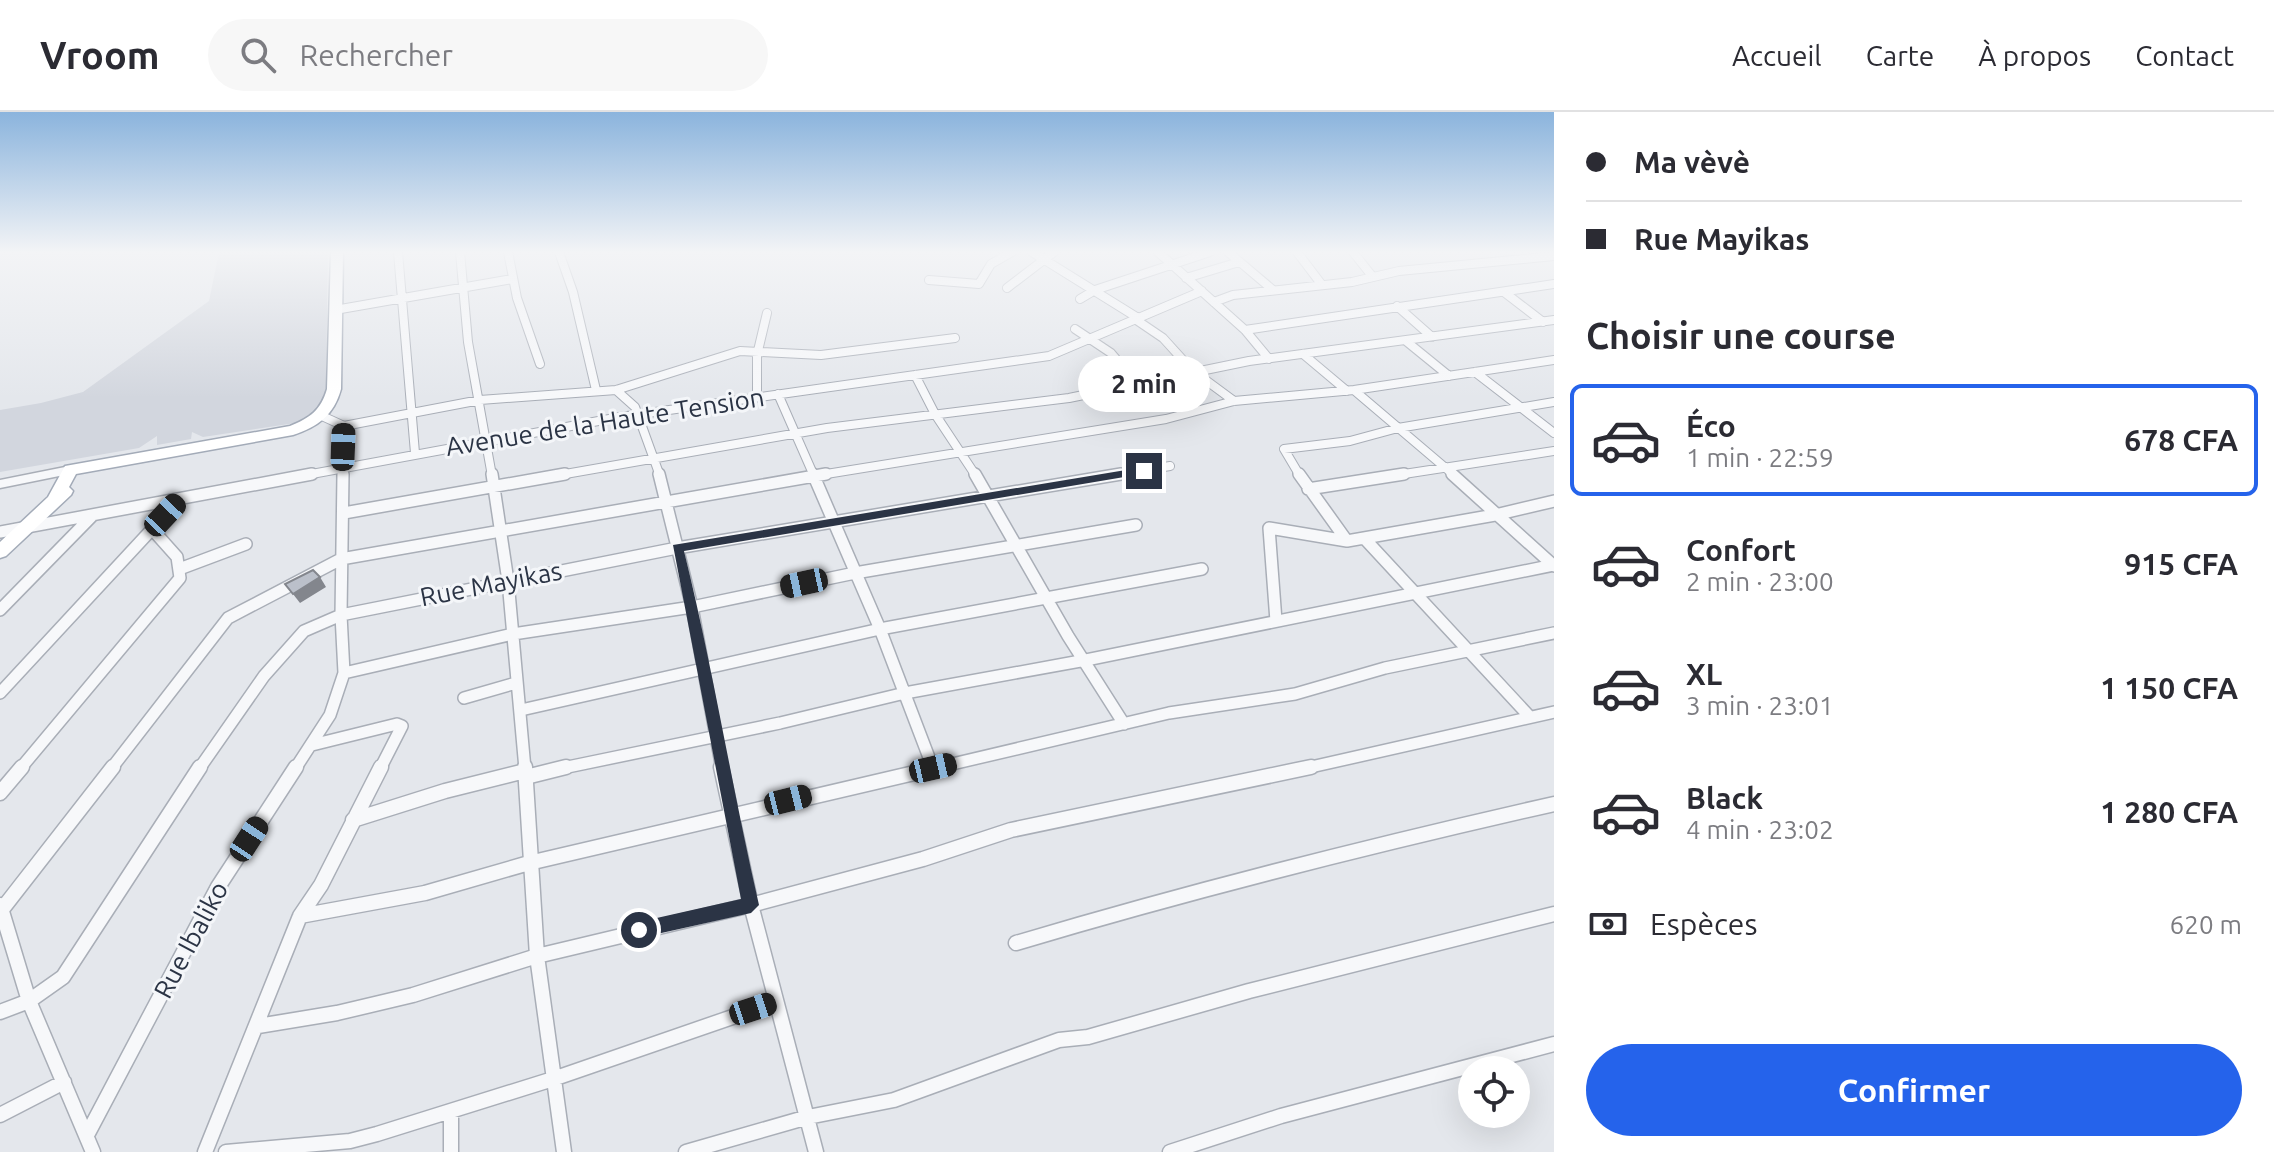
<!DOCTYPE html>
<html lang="fr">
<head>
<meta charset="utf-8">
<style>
  :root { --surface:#fff; --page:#f7f7f7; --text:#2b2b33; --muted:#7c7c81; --line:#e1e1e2; --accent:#2563eb }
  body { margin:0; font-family:Ubuntu,sans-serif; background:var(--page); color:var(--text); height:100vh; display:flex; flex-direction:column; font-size:30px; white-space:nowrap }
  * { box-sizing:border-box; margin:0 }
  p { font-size:26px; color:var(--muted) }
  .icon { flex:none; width:44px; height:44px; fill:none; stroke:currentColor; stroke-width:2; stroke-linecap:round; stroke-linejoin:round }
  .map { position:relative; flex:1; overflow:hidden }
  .panel { display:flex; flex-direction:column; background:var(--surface); width:720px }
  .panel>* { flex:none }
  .top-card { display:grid; align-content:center; height:176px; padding:0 32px; background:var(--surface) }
  .fabs { position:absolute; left:1458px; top:944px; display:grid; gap:16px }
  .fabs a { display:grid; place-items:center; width:72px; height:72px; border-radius:50%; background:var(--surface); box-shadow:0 8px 32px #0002; font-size:40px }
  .end { position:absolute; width:36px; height:36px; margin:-18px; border:10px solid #2b3445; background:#fff; box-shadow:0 0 0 4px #fff }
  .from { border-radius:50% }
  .bubble { position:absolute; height:56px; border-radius:28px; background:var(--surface); box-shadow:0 8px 32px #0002; font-size:26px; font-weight:700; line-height:56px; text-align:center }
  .car { position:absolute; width:24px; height:48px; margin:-24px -12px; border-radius:10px; box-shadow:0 0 6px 2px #0007; background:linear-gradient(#222 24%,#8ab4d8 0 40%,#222 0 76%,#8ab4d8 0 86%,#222 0) }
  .top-card b { display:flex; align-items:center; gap:28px; height:76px; font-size:30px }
  .top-card b+b { border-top:2px solid var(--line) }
  .top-card i { width:20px; height:20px; background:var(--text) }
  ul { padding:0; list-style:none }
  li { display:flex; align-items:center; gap:24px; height:112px; margin:0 16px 12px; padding:0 16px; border:4px solid transparent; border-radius:12px }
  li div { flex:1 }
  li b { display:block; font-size:30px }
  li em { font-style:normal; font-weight:700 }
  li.current { border-color:var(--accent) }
  li>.icon { width:72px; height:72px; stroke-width:1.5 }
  h2 { padding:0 32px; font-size:36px; line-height:96px }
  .pay { display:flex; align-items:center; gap:20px; height:88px; padding:0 32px; font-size:30px }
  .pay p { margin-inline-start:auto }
  .primary-button { display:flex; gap:16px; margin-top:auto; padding:16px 32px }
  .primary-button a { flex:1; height:92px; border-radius:48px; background:var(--accent); color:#fff; font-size:32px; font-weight:700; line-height:92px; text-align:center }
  header { display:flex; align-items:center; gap:48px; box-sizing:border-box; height:112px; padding:0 40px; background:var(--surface); border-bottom:2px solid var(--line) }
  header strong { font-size:38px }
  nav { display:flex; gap:44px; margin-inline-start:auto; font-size:28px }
  .search { width:560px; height:72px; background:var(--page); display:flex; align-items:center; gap:20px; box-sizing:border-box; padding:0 28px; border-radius:44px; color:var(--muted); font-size:30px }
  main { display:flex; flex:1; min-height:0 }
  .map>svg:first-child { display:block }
  .built { fill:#d2d6de }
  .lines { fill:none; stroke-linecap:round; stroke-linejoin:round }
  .minor-far2-casing { stroke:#a9aeb7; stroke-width:10 }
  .minor-far1-casing { stroke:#a9aeb7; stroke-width:14 }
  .minor-casing { stroke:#a9aeb7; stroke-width:17 }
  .tertiary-casing { stroke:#a9aeb7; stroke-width:3 }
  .primary-casing { stroke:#a3abb8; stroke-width:3 }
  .minor-far2 { stroke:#f7f8fa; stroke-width:8 }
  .minor-far1 { stroke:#f7f8fa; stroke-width:11 }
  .minor { stroke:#f7f8fa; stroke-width:14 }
  .tertiary { fill:#f7f8fa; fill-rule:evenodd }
  .primary { fill:#fff; fill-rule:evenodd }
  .shaded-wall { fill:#83868d }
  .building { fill:#bbc0ca; stroke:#83868d; stroke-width:2 }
  .route { fill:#2b3445 }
  .labels { text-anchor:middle; stroke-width:6; stroke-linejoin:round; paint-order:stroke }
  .street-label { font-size:26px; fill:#2b3445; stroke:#f4f6f9 }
</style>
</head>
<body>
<header>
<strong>Vroom</strong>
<div class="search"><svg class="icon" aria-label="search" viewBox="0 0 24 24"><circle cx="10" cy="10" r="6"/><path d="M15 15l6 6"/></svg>Rechercher</div>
<nav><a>Accueil</a><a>Carte</a><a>À propos</a><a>Contact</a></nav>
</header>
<main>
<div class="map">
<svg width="1554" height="1040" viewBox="0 0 1554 1040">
  <rect width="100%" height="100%" fill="#e4e7ec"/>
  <!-- built -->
  <path class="built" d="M 219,140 L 328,140 L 326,277 L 316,302 L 302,310 L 203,325 L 192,320 L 191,327 L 157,333 L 157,324 L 139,336 L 0,360 L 0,298 L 41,291 L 83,280 L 209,189 Z"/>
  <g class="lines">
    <!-- minor-far2 casing -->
    <g class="minor-far2-casing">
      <path id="minor-far2" d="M 398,140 L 415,341
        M 460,140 L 468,230 L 492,364
        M 508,140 L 517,186 L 540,252
        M 559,140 L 573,180 L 596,278
        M 1032,140 L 1138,206
        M 1158,140 L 1245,218 L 1269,247
        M 1228,140 L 1273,178
        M 1297,140 L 1322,173
        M 1353,140 L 1372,164
        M 1186,166 L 1239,150
        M 929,168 L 979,172 L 991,152 L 1012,140
        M 1007,176 L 1054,140
        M 1504,180 L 1543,210
        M 1080,187 L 1095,178 L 1210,140
        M 1214,190 L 1233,183 L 1352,170 L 1399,159 L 1554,144
        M 1397,194 L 1432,225
        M 335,198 L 512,167
        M 1135,207 L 1163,226 L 1192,258 L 1234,289
        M 1075,217 L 1111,241 L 1135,269
        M 1245,218 L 1554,172
        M 1406,229 L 1449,264
        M 1303,242 L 1347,279
        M 1475,260 L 1554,321
        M 915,263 L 935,302 L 976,364
        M 616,278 L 635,295 L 660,364
        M 1355,279 L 1455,364
        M 778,282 L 814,364
        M 757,285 L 757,243 L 767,201
        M 322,304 L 344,314 L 480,288 L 616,278 L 740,239 L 821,243 L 955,226
        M 301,364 L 620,305 L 1049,244 L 1202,179
        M 343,364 L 344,314
        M 554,364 L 827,316 L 1069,286 L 1249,249 L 1554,208
        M 814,364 L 1166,307 L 1234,289 L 1354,278 L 1554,248
        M 1109,364 L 1170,354
        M 1300,364 L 1284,337 L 1350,329 L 1398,316 L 1554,290
        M 1391,364 L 1554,339"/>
    </g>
    <!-- minor-far1 casing -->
    <g class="minor-far1-casing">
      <path id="minor-far1" d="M 492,362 L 508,469 L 525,657
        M 659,362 L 692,495 L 722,657
        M 813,362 L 880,517 L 933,656
        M 975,362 L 1068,524 L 1124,612
        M 1299,362 L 1347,429
        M 1452,362 L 1554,454
        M 1308,377 L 1404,362
        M 344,401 L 565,362
        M 0,420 L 312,362
        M 1364,426 L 1530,605
        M 182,456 L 246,432
        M 0,498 L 92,404
        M 1276,509 L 1269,416 L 1347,429 L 1495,403 L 1554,389
        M 344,561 L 513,522 L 692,495 L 855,461 L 1136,413
        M 0,581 L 179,388
        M 464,586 L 516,571
        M 521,598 L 880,517 L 1202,457
        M 312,633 L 397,612 L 402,614 L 380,657
        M 20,657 L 180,466 L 177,445 L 152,417
        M 111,657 L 228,506 L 341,447 L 826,362
        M 199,657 L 264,564 L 304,519 L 341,503 L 677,436 L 1121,362
        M 295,657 L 330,603 L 344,561 L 341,503 L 343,362
        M 558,657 L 780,611 L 905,581 L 1086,548 L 1554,453
        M 931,657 L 1169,601 L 1295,582 L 1385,556 L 1554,521
        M 1302,657 L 1554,600"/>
    </g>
    <!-- minor casing -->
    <g class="minor-casing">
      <path id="minor" d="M 525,655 L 537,844 L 564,1040
        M 721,655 L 751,793 L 816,1040
        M 526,665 L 566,655
        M 0,681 L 22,655
        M 353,708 L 445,679 L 525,659
        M 0,793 L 29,889 L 93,1040
        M 0,800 L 113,655
        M 300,804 L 425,781 L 529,751 L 940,655
        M 1016,831 C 1194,778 1373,733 1554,692
        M 0,900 L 29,889 L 63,865 L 200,655
        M 258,914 L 337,901 L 413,883 L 537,844 L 751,793 L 923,747 L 1011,718 L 1311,655
        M 451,1000 L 451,1040
        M 0,1003 L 64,970
        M 87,1023 L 218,775 L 296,655
        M 205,1040 L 300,804 L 321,773 L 381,655
        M 226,1040 L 350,1029 L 377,1022 L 553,967 L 776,890
        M 686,1040 L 808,1005 L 894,988 L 1059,928 L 1088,925 L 1249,879 L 1554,802
        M 1170,1040 L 1281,1004 L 1554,932"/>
    </g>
    <!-- tertiary casing -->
    <g class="tertiary-casing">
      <path id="tertiary" d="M 70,354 L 76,358 L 74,361 L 0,376 L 0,368 Z"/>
    </g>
    <!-- primary casing -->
    <g class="primary-casing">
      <path id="primary" d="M 331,140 L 343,140 L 341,277 C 334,303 318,315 293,323 L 76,362 L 69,375 L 73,379 L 71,383 L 6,444 L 0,446 L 0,430 L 48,385 L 65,354 L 290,314 C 310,306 321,298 327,277 Z"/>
    </g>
    <!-- minor-far2 -->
    <use href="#minor-far2" class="minor-far2"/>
    <!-- minor-far1 -->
    <use href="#minor-far1" class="minor-far1"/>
    <!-- minor -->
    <use href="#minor" class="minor"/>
    <!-- tertiary -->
    <use href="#tertiary" class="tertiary"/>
    <!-- primary -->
    <use href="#primary" class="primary"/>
  </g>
  <!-- shaded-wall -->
  <path class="shaded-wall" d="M 320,465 L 326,475 L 300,491 L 293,482 Z"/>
  <!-- building -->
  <path class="building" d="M 313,458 L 320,465 L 293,482 L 285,472 Z"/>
  <!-- sky -->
  <linearGradient id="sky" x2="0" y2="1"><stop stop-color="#8bb4dd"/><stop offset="0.49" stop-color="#f3f4f6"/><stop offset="1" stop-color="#f3f4f6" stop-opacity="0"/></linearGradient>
  <rect width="1554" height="286" fill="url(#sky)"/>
  <!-- route -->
  <path class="route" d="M 1144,355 L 1148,356 L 1148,361 L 684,439 C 713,556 732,676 759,793 L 751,801 L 639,826 L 633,824 L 631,818 L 633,812 L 639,810 L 741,787 L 673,433 Z"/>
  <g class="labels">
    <!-- street labels -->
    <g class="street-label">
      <text transform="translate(605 310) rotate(-9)" y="9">Avenue de la Haute Tension</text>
      <text transform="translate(491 472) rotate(-11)" y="9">Rue Mayikas</text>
      <text transform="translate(191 828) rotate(-62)" y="9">Rue Ibaliko</text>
    </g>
  </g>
</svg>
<div class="fabs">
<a><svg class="icon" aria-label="locate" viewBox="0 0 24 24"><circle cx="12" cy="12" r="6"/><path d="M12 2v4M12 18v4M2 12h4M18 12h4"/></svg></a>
</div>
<i class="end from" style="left:639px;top:818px"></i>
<i class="end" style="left:1144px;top:359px"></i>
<div class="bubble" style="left:1078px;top:244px;width:132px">2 min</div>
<i class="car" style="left:343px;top:335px;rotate:2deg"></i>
<i class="car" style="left:165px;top:403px;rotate:43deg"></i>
<i class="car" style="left:804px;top:471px;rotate:258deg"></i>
<i class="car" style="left:933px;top:656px;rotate:77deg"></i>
<i class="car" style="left:788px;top:688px;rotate:76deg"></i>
<i class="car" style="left:249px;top:727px;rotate:33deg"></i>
<i class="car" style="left:753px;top:897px;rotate:72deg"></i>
</div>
<section class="panel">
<div class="top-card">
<b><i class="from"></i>Ma vèvè</b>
<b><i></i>Rue Mayikas</b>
</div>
<h2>Choisir une course</h2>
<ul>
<li class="current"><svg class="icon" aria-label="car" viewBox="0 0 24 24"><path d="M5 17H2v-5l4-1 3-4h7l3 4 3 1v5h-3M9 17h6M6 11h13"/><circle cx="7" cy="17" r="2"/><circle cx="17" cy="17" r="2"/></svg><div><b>Éco</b><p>1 min · 22:59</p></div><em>678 CFA</em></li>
<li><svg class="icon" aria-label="car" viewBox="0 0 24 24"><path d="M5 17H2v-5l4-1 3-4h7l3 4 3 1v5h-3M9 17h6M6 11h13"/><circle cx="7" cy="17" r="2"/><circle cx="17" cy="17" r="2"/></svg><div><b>Confort</b><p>2 min · 23:00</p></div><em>915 CFA</em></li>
<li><svg class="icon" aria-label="car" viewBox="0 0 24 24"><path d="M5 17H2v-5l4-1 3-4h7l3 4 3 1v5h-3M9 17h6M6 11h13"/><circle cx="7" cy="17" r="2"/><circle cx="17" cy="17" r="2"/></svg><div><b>XL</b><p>3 min · 23:01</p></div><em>1 150 CFA</em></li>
<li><svg class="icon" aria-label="car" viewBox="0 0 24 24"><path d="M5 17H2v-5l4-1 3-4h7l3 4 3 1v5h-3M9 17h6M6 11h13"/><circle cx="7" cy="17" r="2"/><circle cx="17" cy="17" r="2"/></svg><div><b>Black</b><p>4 min · 23:02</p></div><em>1 280 CFA</em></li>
</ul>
<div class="pay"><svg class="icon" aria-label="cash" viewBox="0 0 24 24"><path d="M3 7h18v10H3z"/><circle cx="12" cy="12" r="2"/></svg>Espèces<p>620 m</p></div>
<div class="primary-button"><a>Confirmer</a></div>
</section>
</main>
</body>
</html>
